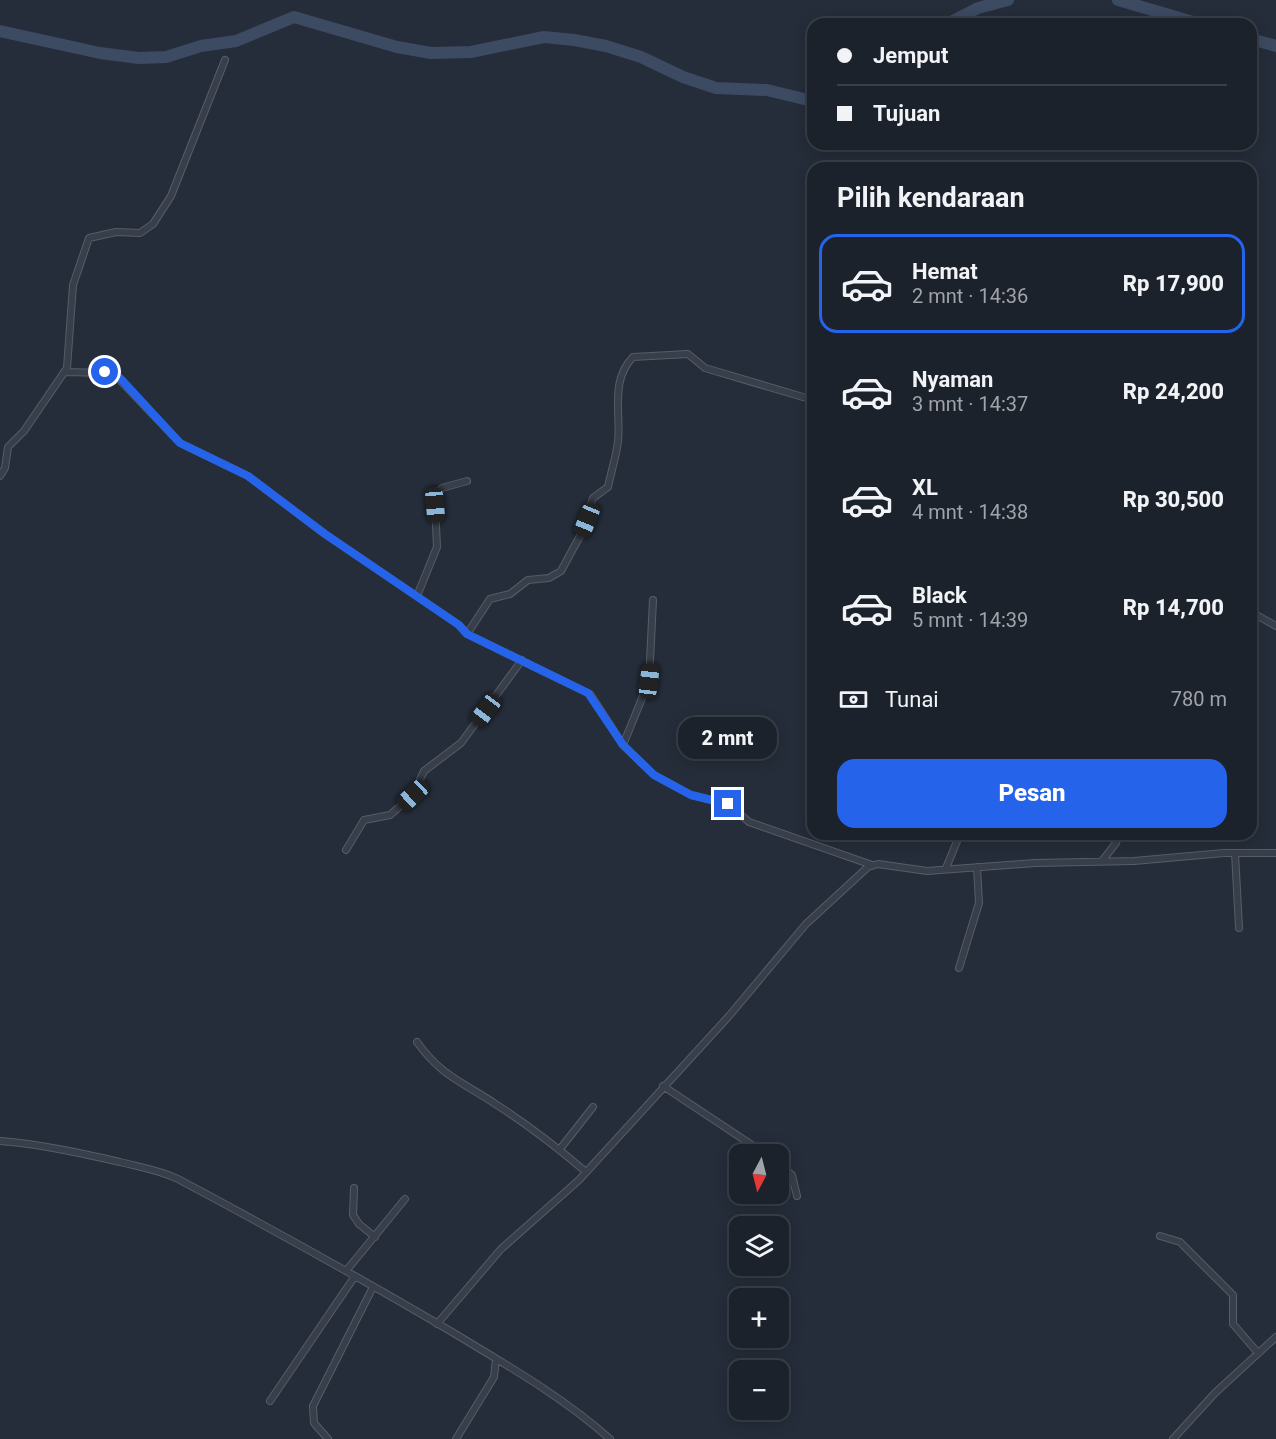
<!DOCTYPE html>
<html lang="id">
<head>
<meta charset="utf-8">
<style>
  :root { --surface:#1c222c; --page:#252a34; --text:#f1f3f6; --muted:#a0a4a9; --line:#3a3f48; --accent:#2563eb }
  body { margin:0; font-family:Roboto,sans-serif; background:var(--page); color:var(--text); height:100vh; display:flex; flex-direction:column; font-size:22px; white-space:nowrap }
  * { box-sizing:border-box; margin:0 }
  p { font-size:20px; color:var(--muted) }
  .icon { flex:none; width:33px; height:33px; fill:none; stroke:currentColor; stroke-width:2; stroke-linecap:round; stroke-linejoin:round }
  .map { position:relative; flex:1; overflow:hidden }
  .drawer { position:absolute; left:807px; top:162px; width:450px; height:678px; display:flex; flex-direction:column; background:var(--surface); border-radius:18px; box-shadow:0 3px 15px #0003,0 0 0 2px var(--line) }
  .drawer>* { flex:none }
  .hud { position:absolute; left:807px; top:18px; width:450px; height:132px; border-radius:18px; box-shadow:0 3px 15px #0003,0 0 0 2px var(--line); display:grid; align-content:center; height:132px; padding:0 30px; background:var(--surface) }
  .needle { width:39px; rotate:187deg }
  .controls { position:absolute; left:729px; top:1144px; display:grid; gap:12px }
  .controls a { display:grid; place-items:center; width:60px; height:60px; border-radius:12px; background:var(--surface); box-shadow:0 3px 15px #0003,0 0 0 2px var(--line); font-size:30px }
  .end { position:absolute; width:27px; height:27px; margin:-14px; border:8px solid #2563eb; background:#fff; box-shadow:0 0 0 3px #fff }
  .from { border-radius:50% }
  .bubble { position:absolute; height:42px; border-radius:18px; background:var(--surface); box-shadow:0 3px 15px #0003,0 0 0 2px var(--line); font-size:20px; font-weight:800; line-height:42px; text-align:center }
  .car { position:absolute; width:18px; height:36px; margin:-18px -9px; border-radius:8px; box-shadow:0 0 4px 2px #0007; background:linear-gradient(#222 24%,#8ab4d8 0 40%,#222 0 76%,#8ab4d8 0 86%,#222 0) }
  .hud b { display:flex; align-items:center; gap:21px; height:57px; font-size:22px }
  .hud b+b { border-top:2px solid var(--line) }
  .hud i { width:15px; height:15px; background:var(--text) }
  ul { padding:0; list-style:none }
  li { display:flex; align-items:center; gap:18px; height:99px; margin:0 12px 9px; padding:0 18px; border:3px solid transparent; border-radius:18px }
  li div { flex:1 }
  li b { display:block; font-size:22px }
  li em { font-style:normal; font-weight:800 }
  li.current { border-color:var(--accent) }
  li>.icon { width:54px; height:54px; stroke-width:1.5 }
  h2 { padding:0 30px; font-size:27px; line-height:72px }
  .pay { display:flex; align-items:center; gap:15px; height:66px; padding:0 30px; font-size:22px }
  .pay p { margin-inline-start:auto }
  .button { display:flex; gap:12px; margin-top:auto; padding:12px 30px }
  .button a { flex:1; height:69px; border-radius:18px; background:var(--accent); color:#fff; font-size:24px; font-weight:800; line-height:69px; text-align:center }
  .map>svg:first-child { display:block }
  .lines { fill:none; stroke-linecap:round; stroke-linejoin:round }
  .river { stroke:#3c4a62; stroke-width:12 }
  .street-casing { stroke:#565d68; stroke-width:8 }
  .street { stroke:#383f4a; stroke-width:6 }
  .route { stroke:#2563eb; stroke-width:8 }
</style>
</head>
<body>
<div class="map">
<svg width="1276" height="1439" viewBox="0 0 1276 1439">
  <rect width="100%" height="100%" fill="#252d3a"/>
  <g class="lines">
    <!-- river -->
    <path class="river" d="M 1118,0 L 1200,24
      M 947,24 L 978,8 L 1008,0
      M 0,31 L 100,53 L 139,58 L 166,57 L 201,46 L 236,41 L 294,17 L 397,47 L 431,53 L 471,52 L 544,37 L 574,40 L 606,46 L 641,57 L 683,77 L 716,88 L 767,90 L 804,99 L 813,99
      M 1251,39 L 1276,46"/>
    <!-- street casing -->
    <g class="street-casing">
      <path id="street" d="M 64,372 L 108,373 L 117,377 L 180,443 L 248,476 L 325,534 L 459,625 L 467,634 L 590,694 L 623,745 L 654,775 L 691,795 L 728,804 L 749,822 L 872,865
        M 0,476 L 5,468 L 8,447 L 24,431 L 67,368 L 73,285 L 89,238 L 116,232 L 140,233 L 153,224 L 171,196 L 225,60
        M 417,596 L 437,547 L 435,505 L 437,494 L 442,488 L 467,481
        M 1251,612 L 1276,626
        M 467,634 L 490,599 L 510,594 L 528,580 L 549,578 L 561,571 L 580,536 L 593,498 L 608,487 C 611,472 616,457 618,442 C 621,412 610,381 633,357 L 688,354 L 705,368 L 813,400
        M 623,745 L 649,681 L 653,600
        M 346,850 L 364,820 L 390,815 L 413,795 L 424,771 L 461,743 L 522,660
        M 1235,853 L 1239,928
        M 1102,861 L 1116,843 L 1119,834
        M 946,868 L 960,834
        M 959,968 L 979,903 L 977,867
        M 417,1042 C 442,1077 463,1082 497,1105 C 528,1125 558,1148 586,1172
        M 663,1086 L 767,1155
        M 0,1141 C 40,1144 80,1153 120,1162 C 139,1167 159,1170 178,1179 C 270,1228 362,1279 452,1332 C 505,1364 563,1397 610,1439
        M 560,1149 L 593,1107
        M 778,1163 L 792,1175 L 797,1196
        M 354,1188 L 353,1215 L 359,1224 L 375,1237
        M 1160,1236 L 1180,1242 L 1233,1295 L 1233,1324 L 1258,1353
        M 346,1271 L 405,1199
        M 437,1324 L 501,1249 L 579,1180 L 729,1016 L 806,924 L 868,867 L 878,864 L 927,871 L 1035,863 L 1134,861 L 1224,853 L 1276,853
        M 270,1401 L 355,1276
        M 328,1439 L 314,1423 L 313,1406 L 373,1287
        M 456,1439 L 494,1377 L 496,1359
        M 1173,1439 L 1215,1393 L 1276,1337"/>
    </g>
    <!-- street -->
    <use href="#street" class="street"/>
  </g>
  <g class="lines">
    <!-- route -->
    <path class="route" d="M 105,372 L 120,378 L 180,443 L 248,476 L 325,534 L 459,625 L 467,634 L 588,693 L 623,745 L 654,775 L 691,795 L 728,804"/>
  </g>
</svg>
<div class="controls">
<a><svg class="needle" viewBox="-14 -14 28 28"><path d="M0-13l5 13h-10z" fill="#e53935"/><path d="M0 13l5-13h-10z" fill="#a0a4a9"/></svg></a>
<a><svg class="icon" aria-label="layers" viewBox="0 0 24 24"><path d="M12 4l9 5-9 5-9-5zM3 14l9 5 9-5"/></svg></a>
<a>+</a>
<a>−</a>
</div>
<i class="end from" style="left:105px;top:372px"></i>
<i class="end" style="left:728px;top:804px"></i>
<div class="bubble" style="left:678px;top:717px;width:99px">2 mnt</div>
<i class="car" style="left:435px;top:505px;rotate:175deg"></i>
<i class="car" style="left:587px;top:520px;rotate:202deg"></i>
<i class="car" style="left:649px;top:681px;rotate:7deg"></i>
<i class="car" style="left:486px;top:710px;rotate:217deg"></i>
<i class="car" style="left:413px;top:795px;rotate:227deg"></i>
<div class="hud">
<b><i class="from"></i>Jemput</b>
<b><i></i>Tujuan</b>
</div>
<section class="drawer">
<h2>Pilih kendaraan</h2>
<ul>
<li class="current"><svg class="icon" aria-label="car" viewBox="0 0 24 24"><path d="M5 17H2v-5l4-1 3-4h7l3 4 3 1v5h-3M9 17h6M6 11h13"/><circle cx="7" cy="17" r="2"/><circle cx="17" cy="17" r="2"/></svg><div><b>Hemat</b><p>2 mnt · 14:36</p></div><em>Rp 17,900</em></li>
<li><svg class="icon" aria-label="car" viewBox="0 0 24 24"><path d="M5 17H2v-5l4-1 3-4h7l3 4 3 1v5h-3M9 17h6M6 11h13"/><circle cx="7" cy="17" r="2"/><circle cx="17" cy="17" r="2"/></svg><div><b>Nyaman</b><p>3 mnt · 14:37</p></div><em>Rp 24,200</em></li>
<li><svg class="icon" aria-label="car" viewBox="0 0 24 24"><path d="M5 17H2v-5l4-1 3-4h7l3 4 3 1v5h-3M9 17h6M6 11h13"/><circle cx="7" cy="17" r="2"/><circle cx="17" cy="17" r="2"/></svg><div><b>XL</b><p>4 mnt · 14:38</p></div><em>Rp 30,500</em></li>
<li><svg class="icon" aria-label="car" viewBox="0 0 24 24"><path d="M5 17H2v-5l4-1 3-4h7l3 4 3 1v5h-3M9 17h6M6 11h13"/><circle cx="7" cy="17" r="2"/><circle cx="17" cy="17" r="2"/></svg><div><b>Black</b><p>5 mnt · 14:39</p></div><em>Rp 14,700</em></li>
</ul>
<div class="pay"><svg class="icon" aria-label="cash" viewBox="0 0 24 24"><path d="M3 7h18v10H3z"/><circle cx="12" cy="12" r="2"/></svg>Tunai<p>780 m</p></div>
<div class="button"><a>Pesan</a></div>
</section>
</div>
</body>
</html>
